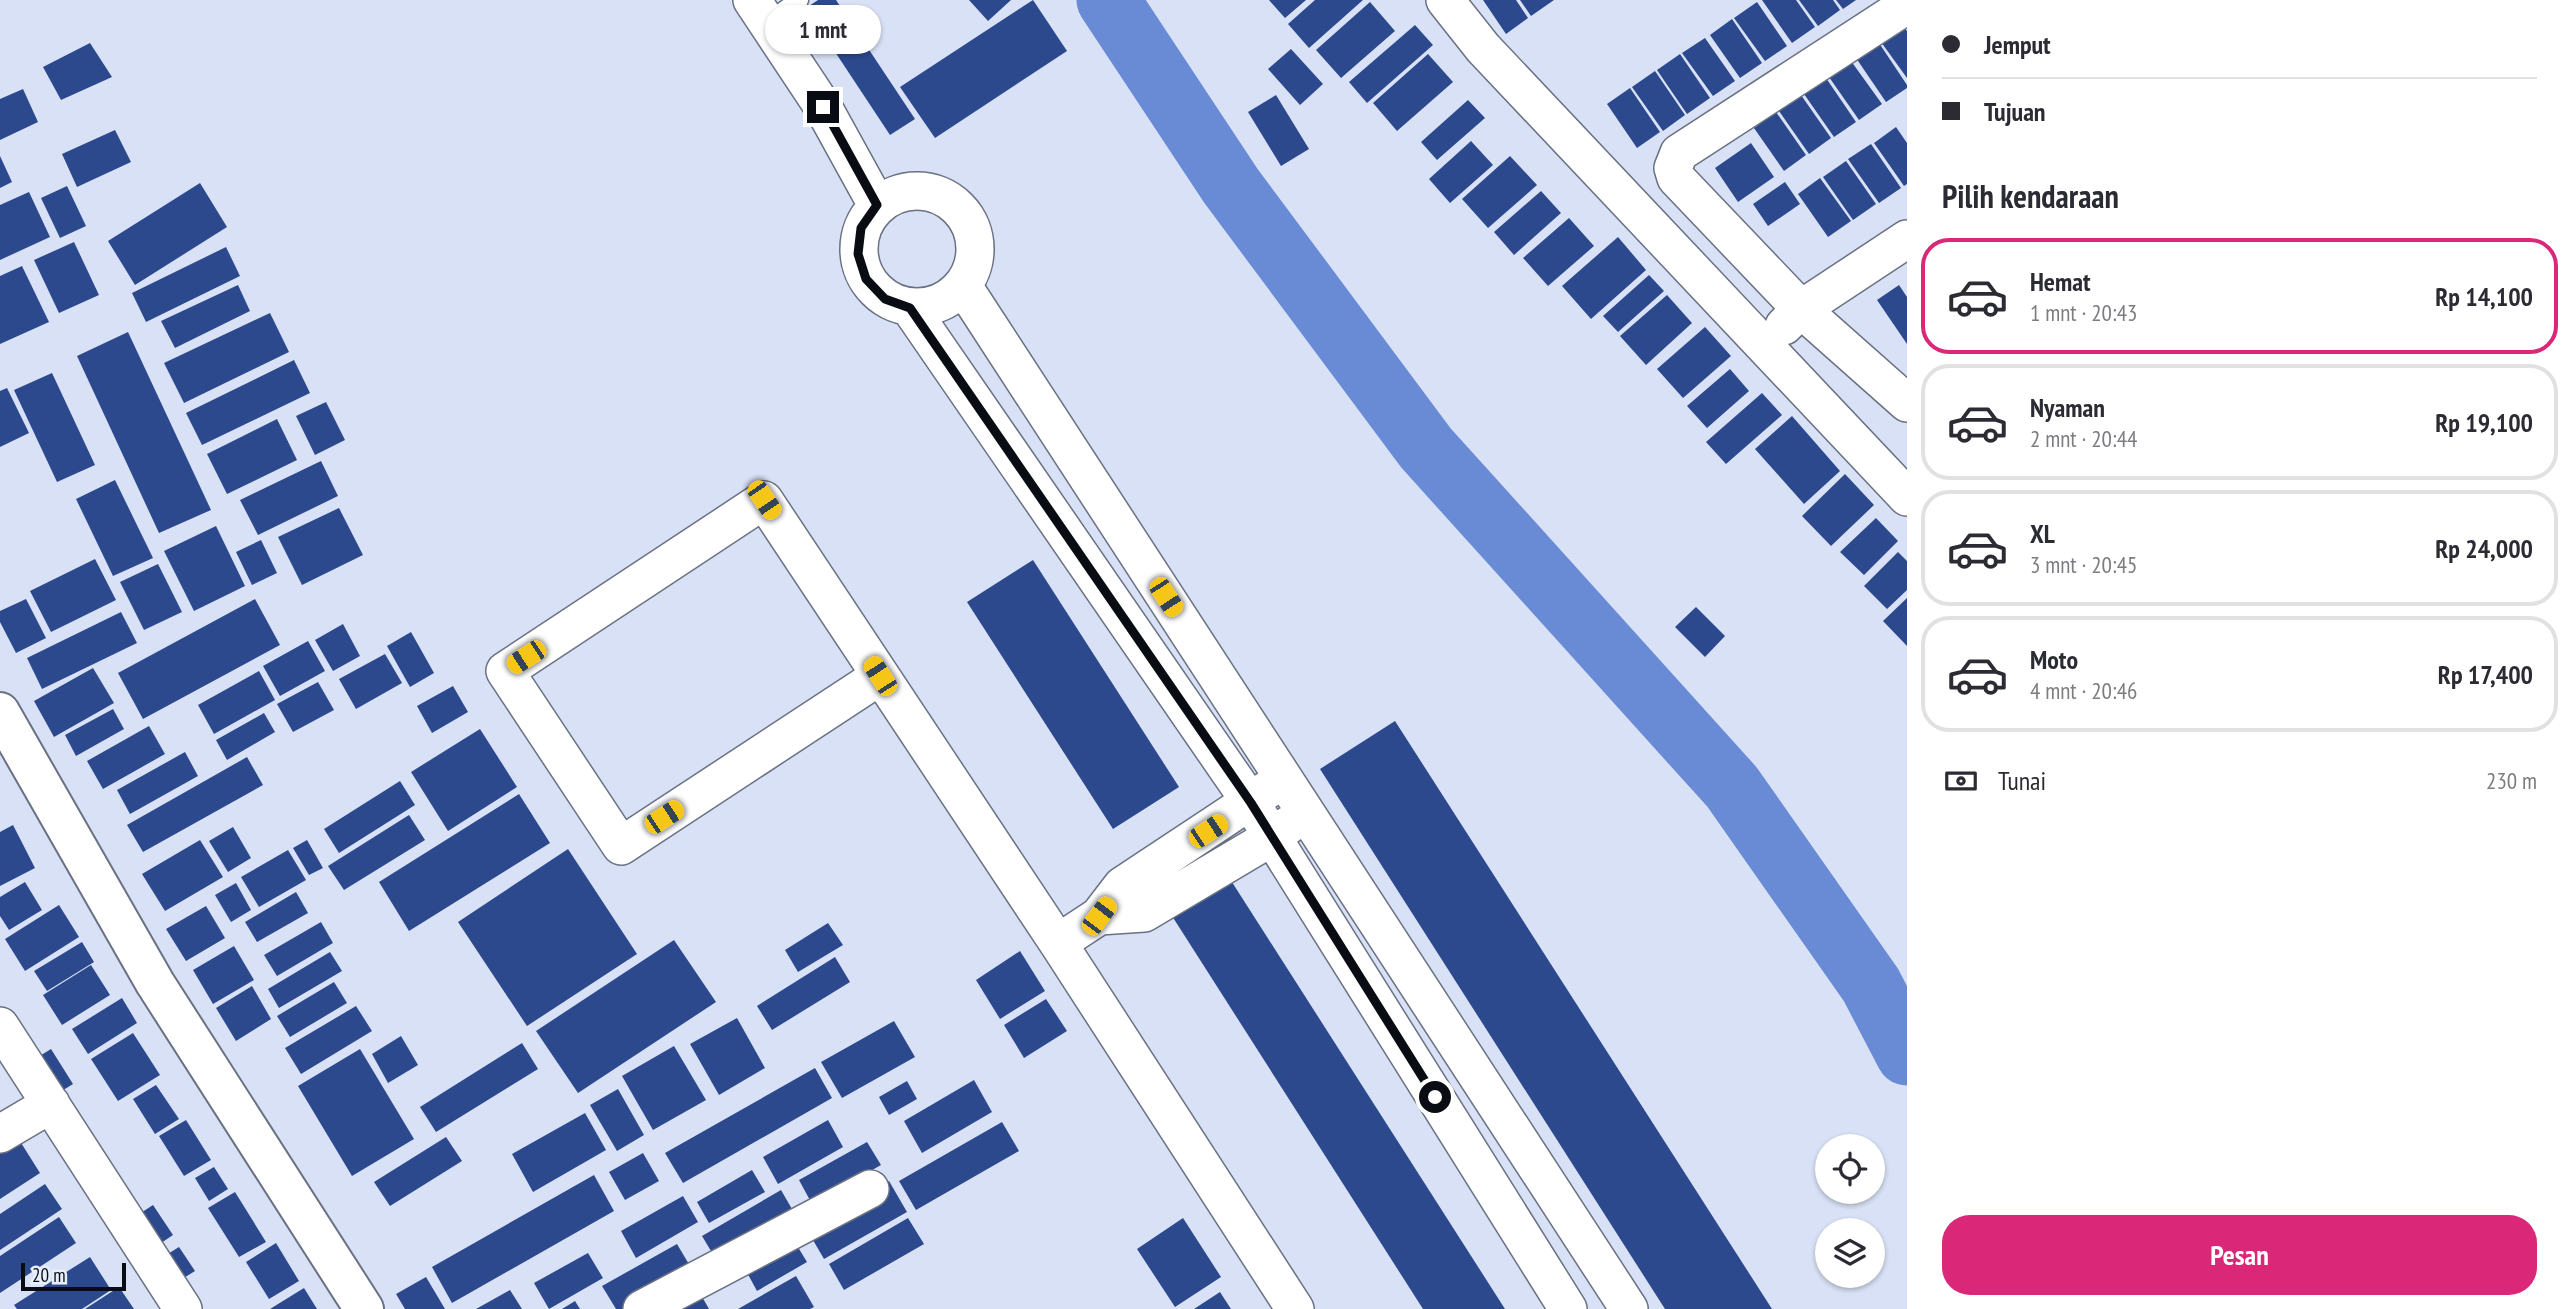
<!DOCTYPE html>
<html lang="id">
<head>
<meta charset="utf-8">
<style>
  :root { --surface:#fff; --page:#f7f7f7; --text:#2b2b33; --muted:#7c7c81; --line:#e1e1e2; --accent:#db2777 }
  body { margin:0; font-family:"PT Sans Narrow",sans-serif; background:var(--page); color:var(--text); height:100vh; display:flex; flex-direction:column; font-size:26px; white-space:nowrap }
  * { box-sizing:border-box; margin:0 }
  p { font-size:23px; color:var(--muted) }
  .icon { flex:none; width:38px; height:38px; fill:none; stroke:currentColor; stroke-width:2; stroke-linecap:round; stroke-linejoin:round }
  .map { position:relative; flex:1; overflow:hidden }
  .drawer { display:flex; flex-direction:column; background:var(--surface); width:665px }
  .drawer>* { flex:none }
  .top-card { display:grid; align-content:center; height:154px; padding:0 35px; background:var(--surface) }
  .buttons { position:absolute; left:1815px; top:1134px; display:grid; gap:14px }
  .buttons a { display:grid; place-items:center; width:70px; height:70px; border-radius:50%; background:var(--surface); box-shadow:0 2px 5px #0004; font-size:35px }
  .scale { position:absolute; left:21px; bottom:18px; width:105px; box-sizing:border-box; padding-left:7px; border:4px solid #090c12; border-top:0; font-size:19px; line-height:24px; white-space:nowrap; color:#090c12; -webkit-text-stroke:5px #e7effe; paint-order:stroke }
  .end { position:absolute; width:32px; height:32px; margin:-16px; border:9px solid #090c12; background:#fff; box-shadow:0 0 0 4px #fff }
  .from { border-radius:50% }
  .bubble { position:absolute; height:49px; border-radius:24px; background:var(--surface); box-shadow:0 2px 5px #0004; font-size:23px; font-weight:600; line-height:49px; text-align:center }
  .car { position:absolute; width:21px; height:42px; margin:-21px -10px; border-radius:9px; box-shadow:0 0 5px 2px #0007; background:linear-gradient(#f5c518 24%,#345 0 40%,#f5c518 0 76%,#345 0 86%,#f5c518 0) }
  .top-card b { display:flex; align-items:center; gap:24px; height:66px; font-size:26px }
  .top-card b+b { border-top:2px solid var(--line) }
  .top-card i { width:18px; height:18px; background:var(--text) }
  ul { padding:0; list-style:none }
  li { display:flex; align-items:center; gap:21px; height:116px; margin:0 14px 10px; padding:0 21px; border:4px solid var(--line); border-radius:28px }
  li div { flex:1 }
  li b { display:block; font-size:26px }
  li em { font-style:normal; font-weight:600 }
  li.current { border-color:var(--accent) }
  li>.icon { width:63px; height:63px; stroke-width:1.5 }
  h2 { padding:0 35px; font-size:32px; line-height:84px }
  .pay { display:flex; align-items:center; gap:18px; height:77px; padding:0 35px; font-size:26px }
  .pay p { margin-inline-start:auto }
  .action { display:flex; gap:14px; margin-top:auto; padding:14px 35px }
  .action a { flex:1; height:80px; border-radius:28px; background:var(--accent); color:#fff; font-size:28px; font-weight:600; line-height:80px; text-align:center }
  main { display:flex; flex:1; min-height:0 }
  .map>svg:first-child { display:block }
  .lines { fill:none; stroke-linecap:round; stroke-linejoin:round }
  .river { stroke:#698bd5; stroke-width:63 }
  .building { fill:#2c498d }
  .service-casing { stroke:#697182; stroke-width:21 }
  .minor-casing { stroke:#697182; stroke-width:40 }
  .tertiary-casing { stroke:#697182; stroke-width:42 }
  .service { stroke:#fff; stroke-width:18 }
  .minor { stroke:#fff; stroke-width:37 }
  .tertiary { stroke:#fff; stroke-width:38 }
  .route { stroke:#090c12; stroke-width:9 }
</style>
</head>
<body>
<main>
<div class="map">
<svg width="1907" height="1309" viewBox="0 0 1907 1309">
  <rect width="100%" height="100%" fill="#d8e1f5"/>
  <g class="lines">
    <!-- river -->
    <path class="river" d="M 1108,0 L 1231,186 L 1426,448 L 1732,787 L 1871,985 L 1907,1054"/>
  </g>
  <!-- building -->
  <path class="building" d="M 818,0 L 836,0 L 915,119 L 890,135 L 806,8 Z
    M 969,0 L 1011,0 L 988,21 Z
    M 1033,0 L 1067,51 L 935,138 L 900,87 Z
    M 1269,0 L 1306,0 L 1285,18 Z
    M 1315,0 L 1363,0 L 1309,48 L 1288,24 Z
    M 1483,0 L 1516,0 L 1528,18 L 1506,34 Z
    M 1520,0 L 1554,0 L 1531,16 Z
    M 1762,0 L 1796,0 L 1815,27 L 1792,43 Z
    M 1799,0 L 1833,0 L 1840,10 L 1818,26 Z
    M 1836,0 L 1856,0 L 1843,9 Z
    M 1370,2 L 1395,31 L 1341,78 L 1316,50 Z
    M 1757,2 L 1787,46 L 1765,61 L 1734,18 Z
    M 1732,19 L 1762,63 L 1740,78 L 1710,35 Z
    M 1415,25 L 1433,45 L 1367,103 L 1349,82 Z
    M 1903,26 L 1907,31 L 1907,78 L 1881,42 Z
    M 1705,38 L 1735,81 L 1713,96 L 1682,53 Z
    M 90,43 L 112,77 L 61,100 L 43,67 Z
    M 1879,43 L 1907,85 L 1907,88 L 1886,102 L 1856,58 Z
    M 1291,49 L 1323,84 L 1300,105 L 1268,69 Z
    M 1428,54 L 1453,82 L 1397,131 L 1373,103 Z
    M 1680,54 L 1710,98 L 1687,114 L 1657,70 Z
    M 1851,61 L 1882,104 L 1859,120 L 1829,77 Z
    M 1655,71 L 1685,115 L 1663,131 L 1632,87 Z
    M 1826,78 L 1856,122 L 1834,137 L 1804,94 Z
    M 1630,88 L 1660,132 L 1637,148 L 1607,104 Z
    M 23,89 L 38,122 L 0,140 L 0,99 Z
    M 1276,95 L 1309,149 L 1281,166 L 1248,112 Z
    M 1801,95 L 1831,138 L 1809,154 L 1779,111 Z
    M 1468,100 L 1485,118 L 1437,160 L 1421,142 Z
    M 1776,112 L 1806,155 L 1784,171 L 1754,128 Z
    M 1896,127 L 1907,143 L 1907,184 L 1904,186 L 1874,143 Z
    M 115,130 L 131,162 L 77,187 L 62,154 Z
    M 1471,141 L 1493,165 L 1450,203 L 1429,179 Z
    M 1751,143 L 1774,177 L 1738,202 L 1715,168 Z
    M 1871,144 L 1901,188 L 1879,203 L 1848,159 Z
    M 0,156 L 12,182 L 0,188 Z
    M 1510,156 L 1537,185 L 1488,228 L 1462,199 Z
    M 1846,161 L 1876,204 L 1853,220 L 1823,177 Z
    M 1820,178 L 1851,221 L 1828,237 L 1798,194 Z
    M 1785,182 L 1800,204 L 1768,226 L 1753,204 Z
    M 200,183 L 227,227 L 135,285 L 108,241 Z
    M 67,186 L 86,226 L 60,238 L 41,198 Z
    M 1541,191 L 1561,213 L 1514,255 L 1494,232 Z
    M 29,192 L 50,237 L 0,260 L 0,205 Z
    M 1569,218 L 1594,246 L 1548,286 L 1523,258 Z
    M 1618,237 L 1646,270 L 1591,319 L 1562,286 Z
    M 74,242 L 99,295 L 59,313 L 34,260 Z
    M 226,247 L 240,276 L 146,322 L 132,293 Z
    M 22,266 L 49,322 L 0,344 L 0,276 Z
    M 1649,275 L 1664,291 L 1618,332 L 1603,316 Z
    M 238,285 L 250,311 L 175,348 L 161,321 Z
    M 1899,285 L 1907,297 L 1907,344 L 1877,300 Z
    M 1667,295 L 1692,323 L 1646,365 L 1620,336 Z
    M 270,313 L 289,352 L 184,403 L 164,363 Z
    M 1705,327 L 1731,356 L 1683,398 L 1657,369 Z
    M 128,332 L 211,510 L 159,533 L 77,356 Z
    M 294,360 L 310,393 L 202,445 L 186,413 Z
    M 1730,369 L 1749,391 L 1707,428 L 1687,406 Z
    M 52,373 L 95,465 L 57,482 L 14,390 Z
    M 7,388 L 29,433 L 0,447 L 0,391 Z
    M 1762,393 L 1782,415 L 1726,464 L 1706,442 Z
    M 326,402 L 345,440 L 315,455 L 296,416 Z
    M 1792,416 L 1840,471 L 1804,504 L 1755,449 Z
    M 277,419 L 297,460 L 227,494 L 207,454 Z
    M 321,461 L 338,496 L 258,535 L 240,500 Z
    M 1845,474 L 1874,505 L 1831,546 L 1802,516 Z
    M 115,480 L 153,558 L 113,576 L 76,499 Z
    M 339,508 L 363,555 L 302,585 L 278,537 Z
    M 1876,518 L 1898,541 L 1864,575 L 1840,552 Z
    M 216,526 L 245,586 L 194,611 L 164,551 Z
    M 261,540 L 277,573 L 252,585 L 236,552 Z
    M 1898,552 L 1907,561 L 1907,590 L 1887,609 L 1864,586 Z
    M 95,559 L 116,600 L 51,632 L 30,591 Z
    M 1033,560 L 1179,787 L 1113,829 L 967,602 Z
    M 158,564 L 182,612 L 144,630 L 120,582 Z
    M 1907,598 L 1907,646 L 1883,621 Z
    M 26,599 L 46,638 L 16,653 L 0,622 L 0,611 Z
    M 255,599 L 280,645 L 143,719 L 118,673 Z
    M 1696,607 L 1725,636 L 1705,657 L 1675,627 Z
    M 121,612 L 137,643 L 42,689 L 27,658 Z
    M 343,624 L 360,656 L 333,671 L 315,640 Z
    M 411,632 L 434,673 L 410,687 L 387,646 Z
    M 308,641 L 325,671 L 280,696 L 263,666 Z
    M 385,654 L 402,683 L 356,709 L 339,679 Z
    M 93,668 L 114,703 L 54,737 L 34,701 Z
    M 259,671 L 275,700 L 214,734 L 198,705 Z
    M 318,682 L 334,710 L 293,732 L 277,704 Z
    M 453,686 L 468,712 L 432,733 L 417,706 Z
    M 113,709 L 124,729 L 76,756 L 65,735 Z
    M 264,713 L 275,732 L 227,760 L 216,740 Z
    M 1395,721 L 1772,1309 L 1665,1309 L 1320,769 Z
    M 149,726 L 165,754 L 103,789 L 87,761 Z
    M 480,729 L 517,787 L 448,831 L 411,772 Z
    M 185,752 L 198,776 L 130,814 L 117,790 Z
    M 247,757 L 263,785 L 143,852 L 127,825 Z
    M 400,781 L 415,805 L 339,853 L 324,829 Z
    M 519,794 L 550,843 L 409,931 L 379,882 Z
    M 409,815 L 425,840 L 344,890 L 328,866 Z
    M 13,825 L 35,868 L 0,886 L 0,832 Z
    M 233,827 L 251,858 L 228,872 L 209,841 Z
    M 200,840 L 223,877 L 165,911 L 142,874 Z
    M 307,840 L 323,868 L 309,875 L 293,848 Z
    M 568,849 L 637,954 L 527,1026 L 458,922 Z
    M 288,850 L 306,880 L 259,907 L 241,877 Z
    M 1230,879 L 1505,1309 L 1423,1309 L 1172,916 Z
    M 25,882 L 42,910 L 9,930 L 0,916 L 0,897 Z
    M 236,883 L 251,910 L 231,922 L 215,895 Z
    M 296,892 L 308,913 L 257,942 L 245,922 Z
    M 59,905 L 79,937 L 25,971 L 5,939 Z
    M 206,906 L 225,938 L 186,961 L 166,929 Z
    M 321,922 L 333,943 L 277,976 L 264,955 Z
    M 828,923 L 843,945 L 798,972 L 785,950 Z
    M 674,940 L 716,1002 L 578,1093 L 536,1031 Z
    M 82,942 L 94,962 L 47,991 L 34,971 Z
    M 234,946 L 254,980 L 213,1004 L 193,970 Z
    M 1020,951 L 1045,991 L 1000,1019 L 976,980 Z
    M 330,952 L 342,971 L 279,1008 L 268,989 Z
    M 835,957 L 850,982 L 772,1030 L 757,1006 Z
    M 91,965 L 110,995 L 62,1025 L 43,995 Z
    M 334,982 L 347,1003 L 290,1037 L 277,1016 Z
    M 252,986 L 271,1019 L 236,1041 L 216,1008 Z
    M 122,998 L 137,1023 L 88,1054 L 72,1029 Z
    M 1046,999 L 1067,1031 L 1024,1058 L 1004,1025 Z
    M 356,1006 L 372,1031 L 301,1074 L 285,1048 Z
    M 737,1018 L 765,1068 L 719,1095 L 690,1044 Z
    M 894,1021 L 915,1057 L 842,1098 L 821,1062 Z
    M 133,1033 L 160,1075 L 118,1101 L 91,1059 Z
    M 401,1036 L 418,1065 L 388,1083 L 372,1054 Z
    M 522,1043 L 538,1069 L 436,1132 L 420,1107 Z
    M 674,1046 L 706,1100 L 653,1130 L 622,1076 Z
    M 51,1049 L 73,1084 L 52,1097 L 30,1062 Z
    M 360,1049 L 414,1139 L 352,1176 L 298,1086 Z
    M 815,1068 L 832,1098 L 683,1183 L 665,1153 Z
    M 974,1080 L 992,1112 L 922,1153 L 904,1121 Z
    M 907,1081 L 917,1099 L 889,1115 L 879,1097 Z
    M 156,1085 L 179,1119 L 155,1134 L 133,1099 Z
    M 618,1089 L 644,1135 L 617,1151 L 590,1105 Z
    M 585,1113 L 606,1150 L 533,1192 L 512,1154 Z
    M 186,1120 L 211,1160 L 184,1176 L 159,1136 Z
    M 828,1120 L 843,1147 L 778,1184 L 763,1157 Z
    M 1002,1122 L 1019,1151 L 916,1210 L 899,1181 Z
    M 446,1137 L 462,1161 L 390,1206 L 374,1182 Z
    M 18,1138 L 40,1173 L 0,1199 L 0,1150 Z
    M 867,1142 L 881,1165 L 812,1204 L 799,1180 Z
    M 643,1153 L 659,1181 L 625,1200 L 609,1172 Z
    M 214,1167 L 228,1189 L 209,1201 L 195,1178 Z
    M 752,1170 L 765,1192 L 709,1223 L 697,1202 Z
    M 594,1175 L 614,1211 L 452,1303 L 432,1267 Z
    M 889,1181 L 907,1212 L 824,1259 L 806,1228 Z
    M 45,1184 L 62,1209 L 0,1250 L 0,1214 Z
    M 781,1190 L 796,1216 L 717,1261 L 702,1236 Z
    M 235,1192 L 266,1242 L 239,1257 L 208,1208 Z
    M 683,1196 L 698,1222 L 636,1258 L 621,1231 Z
    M 153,1205 L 173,1235 L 152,1249 L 133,1218 Z
    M 59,1217 L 76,1243 L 0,1293 L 0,1256 Z
    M 908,1218 L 924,1244 L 844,1290 L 829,1264 Z
    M 1183,1218 L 1221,1277 L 1175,1307 L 1137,1249 Z
    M 793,1239 L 807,1262 L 757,1291 L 744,1267 Z
    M 276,1243 L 299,1281 L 269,1299 L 246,1262 Z
    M 677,1244 L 693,1271 L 626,1309 L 616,1309 L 602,1286 Z
    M 179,1247 L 195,1271 L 174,1284 L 158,1260 Z
    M 588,1253 L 603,1278 L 549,1309 L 534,1283 Z
    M 90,1257 L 111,1290 L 82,1309 L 17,1309 L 14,1305 Z
    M 796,1276 L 814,1307 L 810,1309 L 738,1309 Z
    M 426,1277 L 445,1309 L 405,1309 L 396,1294 Z
    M 119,1287 L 134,1309 L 85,1309 Z
    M 304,1288 L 317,1309 L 270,1309 Z
    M 697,1288 L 709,1309 L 660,1309 Z
    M 510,1290 L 522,1309 L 476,1309 Z
    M 1220,1292 L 1231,1309 L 1194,1309 Z
    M 575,1301 L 580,1309 L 562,1309 Z"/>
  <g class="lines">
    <!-- service casing -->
    <g class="service-casing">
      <path id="service" d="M 767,23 L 799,0"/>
    </g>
    <!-- minor casing -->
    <g class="minor-casing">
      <path id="minor" d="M 752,0 L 823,107 L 877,205
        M 1445,0 L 1483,48 L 1907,497
        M 1907,5 L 1679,153 L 1673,168 L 1676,178 L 1801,309 L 1907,403
        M859 249a58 58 0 1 1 116 0a58 58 0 1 1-116 0Z
        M 963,286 L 1629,1309
        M 910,308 L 1251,803 L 1568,1309
        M 1784,326 L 1801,309 L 1907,239
        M 880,676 L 621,846 L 505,671 L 764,500 L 1058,943
        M 1270,788 L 1122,886 L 1099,916 L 1058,943 L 1295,1309
        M 1099,916 L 1144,913 L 1272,837 L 1290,824
        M 0,1026 L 183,1309
        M 0,1134 L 51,1104
        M 642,1309 L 870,1189"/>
    </g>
    <!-- tertiary casing -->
    <g class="tertiary-casing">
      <path id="tertiary" d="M 0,712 L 155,983 L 364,1309"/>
    </g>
    <!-- service -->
    <use href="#service" class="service"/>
    <!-- minor -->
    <use href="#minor" class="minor"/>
    <!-- tertiary -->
    <use href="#tertiary" class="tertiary"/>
  </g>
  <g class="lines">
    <!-- route -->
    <path class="route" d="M 823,107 L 877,205 L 861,228 L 858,254 L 866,279 L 885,299 L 910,308 L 1251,803 L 1435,1097"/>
  </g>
</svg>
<div class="buttons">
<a><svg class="icon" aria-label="locate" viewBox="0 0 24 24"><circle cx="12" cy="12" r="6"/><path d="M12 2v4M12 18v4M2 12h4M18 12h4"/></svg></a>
<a><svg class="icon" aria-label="layers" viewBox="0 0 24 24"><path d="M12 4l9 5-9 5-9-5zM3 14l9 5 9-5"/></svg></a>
</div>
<div class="scale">20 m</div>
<i class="end from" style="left:1435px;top:1097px"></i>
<i class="end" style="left:823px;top:107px"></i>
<div class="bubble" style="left:765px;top:5px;width:116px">1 mnt</div>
<i class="car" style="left:764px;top:500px;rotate:146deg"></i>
<i class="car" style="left:1166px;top:597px;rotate:147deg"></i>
<i class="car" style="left:526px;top:657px;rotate:237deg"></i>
<i class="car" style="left:880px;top:676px;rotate:327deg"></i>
<i class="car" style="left:664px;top:817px;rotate:57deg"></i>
<i class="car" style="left:1208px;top:831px;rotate:57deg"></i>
<i class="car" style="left:1099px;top:916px;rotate:37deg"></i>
</div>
<section class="drawer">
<div class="top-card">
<b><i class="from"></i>Jemput</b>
<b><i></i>Tujuan</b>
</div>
<h2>Pilih kendaraan</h2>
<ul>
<li class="current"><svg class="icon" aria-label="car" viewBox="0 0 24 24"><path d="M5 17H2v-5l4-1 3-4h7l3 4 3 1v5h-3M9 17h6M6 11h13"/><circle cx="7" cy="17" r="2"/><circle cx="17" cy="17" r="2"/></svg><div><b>Hemat</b><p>1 mnt · 20:43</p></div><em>Rp 14,100</em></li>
<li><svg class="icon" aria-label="car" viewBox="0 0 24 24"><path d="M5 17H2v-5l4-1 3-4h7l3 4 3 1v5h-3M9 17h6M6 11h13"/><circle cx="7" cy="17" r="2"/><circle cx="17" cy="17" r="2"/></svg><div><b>Nyaman</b><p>2 mnt · 20:44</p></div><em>Rp 19,100</em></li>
<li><svg class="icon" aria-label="car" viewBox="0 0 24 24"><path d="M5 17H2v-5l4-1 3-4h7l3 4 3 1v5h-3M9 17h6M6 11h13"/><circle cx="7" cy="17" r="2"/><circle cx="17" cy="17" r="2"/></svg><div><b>XL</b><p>3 mnt · 20:45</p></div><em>Rp 24,000</em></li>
<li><svg class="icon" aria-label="car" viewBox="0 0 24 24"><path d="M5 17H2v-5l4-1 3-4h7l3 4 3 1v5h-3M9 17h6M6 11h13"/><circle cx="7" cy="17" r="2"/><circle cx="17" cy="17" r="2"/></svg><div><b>Moto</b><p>4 mnt · 20:46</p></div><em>Rp 17,400</em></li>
</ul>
<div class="pay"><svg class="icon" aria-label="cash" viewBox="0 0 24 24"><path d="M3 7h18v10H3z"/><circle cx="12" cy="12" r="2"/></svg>Tunai<p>230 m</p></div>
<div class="action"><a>Pesan</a></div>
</section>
</main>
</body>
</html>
